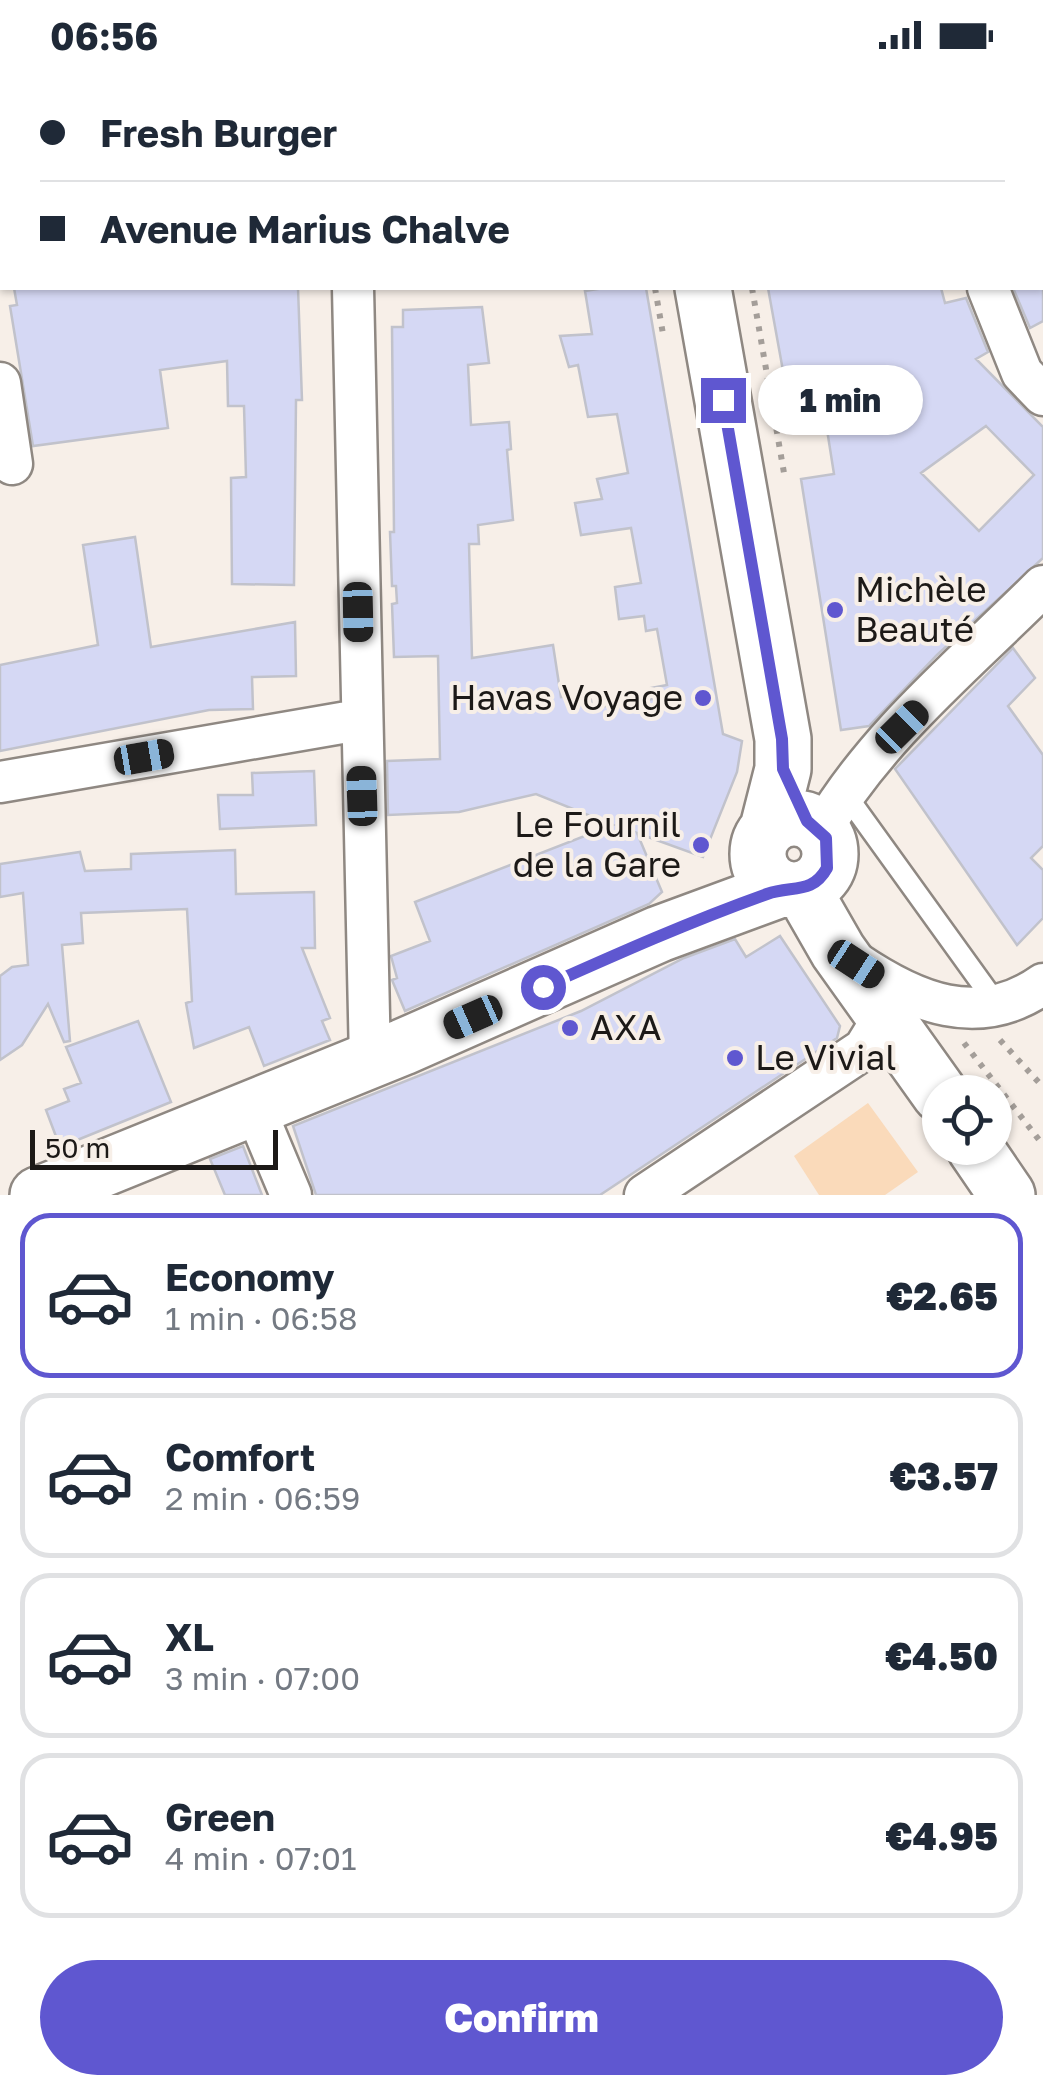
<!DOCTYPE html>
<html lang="en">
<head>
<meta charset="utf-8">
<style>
  :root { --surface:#fff; --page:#f2f2f3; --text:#1f2937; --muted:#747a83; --line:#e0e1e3; --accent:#5f57d0 }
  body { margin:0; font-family:"Golos Text",sans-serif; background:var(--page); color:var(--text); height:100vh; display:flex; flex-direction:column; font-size:38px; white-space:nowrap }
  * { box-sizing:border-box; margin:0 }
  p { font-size:32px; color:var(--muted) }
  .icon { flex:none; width:55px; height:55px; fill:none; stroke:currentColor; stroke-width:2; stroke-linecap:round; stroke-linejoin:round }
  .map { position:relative; height:1125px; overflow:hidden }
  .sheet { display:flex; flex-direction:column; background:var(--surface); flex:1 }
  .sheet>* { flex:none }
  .top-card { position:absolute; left:0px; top:0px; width:1045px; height:220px; box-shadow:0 2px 8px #0004; display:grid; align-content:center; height:220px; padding:0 40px; background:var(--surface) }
  .buttons { position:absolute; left:922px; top:1005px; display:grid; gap:20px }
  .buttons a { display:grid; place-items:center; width:90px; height:90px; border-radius:50%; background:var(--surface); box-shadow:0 2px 8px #0004; font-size:50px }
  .scale { position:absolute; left:30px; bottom:25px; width:248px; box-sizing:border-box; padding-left:10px; border:5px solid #1c1917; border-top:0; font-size:28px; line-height:35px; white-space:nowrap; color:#1c1917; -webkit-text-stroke:8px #f7efe8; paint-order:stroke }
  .end { position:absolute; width:45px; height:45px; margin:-22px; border:12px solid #5f57d0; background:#fff; box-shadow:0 0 0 5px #fff }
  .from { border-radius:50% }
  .bubble { position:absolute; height:70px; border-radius:35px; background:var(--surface); box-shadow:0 2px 8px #0004; font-size:32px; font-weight:800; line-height:70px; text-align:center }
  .car { position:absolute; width:30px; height:60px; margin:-30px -15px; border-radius:12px; box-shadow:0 0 8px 2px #0007; background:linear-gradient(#222 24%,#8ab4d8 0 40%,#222 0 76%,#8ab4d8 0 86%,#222 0) }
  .top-card b { display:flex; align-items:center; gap:35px; height:95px; font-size:38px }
  .top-card b+b { border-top:2px solid var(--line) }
  .top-card i { width:25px; height:25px; background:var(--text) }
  ul { padding:18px 0 0; list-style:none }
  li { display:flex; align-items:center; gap:30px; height:165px; margin:0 20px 15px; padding:0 20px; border:5px solid var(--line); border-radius:30px }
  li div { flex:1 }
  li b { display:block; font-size:38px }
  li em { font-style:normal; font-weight:800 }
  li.selected { border-color:var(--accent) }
  li>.icon { width:90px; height:90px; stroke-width:1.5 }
  .primary-button { display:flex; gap:20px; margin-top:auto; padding:20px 40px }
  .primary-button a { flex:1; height:115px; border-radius:60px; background:var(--accent); color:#fff; font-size:40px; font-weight:800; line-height:115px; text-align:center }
  .status { display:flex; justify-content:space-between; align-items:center; height:70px; padding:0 50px; background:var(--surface); direction:ltr }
  .status svg { height:28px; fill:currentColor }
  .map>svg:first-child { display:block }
  .green { fill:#fadaba }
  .building { fill:#d5d8f4; stroke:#c1c2cb; stroke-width:2.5; fill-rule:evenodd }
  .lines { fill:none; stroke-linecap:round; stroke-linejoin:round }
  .lane-casing { stroke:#8f8882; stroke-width:25 }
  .street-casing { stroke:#8f8882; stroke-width:45 }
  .secondary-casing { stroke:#8f8882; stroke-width:60 }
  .path { stroke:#a49e99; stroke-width:6; stroke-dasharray:5 8; stroke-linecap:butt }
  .lane { stroke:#fff; stroke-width:20 }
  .street { stroke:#fff; stroke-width:40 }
  .secondary { stroke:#fff; stroke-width:55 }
  .route { stroke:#5f57d0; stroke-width:12 }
  .poi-dot { fill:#5f57d0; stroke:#f7efe8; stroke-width:4 }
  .labels { text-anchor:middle; stroke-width:8; stroke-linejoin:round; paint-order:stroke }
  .poi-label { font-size:35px; fill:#1c1917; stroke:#f7efe8; text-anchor:start }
</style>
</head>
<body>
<div class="status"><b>06:56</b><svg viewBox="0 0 49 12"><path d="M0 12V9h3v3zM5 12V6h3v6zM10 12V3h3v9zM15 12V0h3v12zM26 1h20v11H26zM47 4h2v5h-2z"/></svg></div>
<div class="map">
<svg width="1043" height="1125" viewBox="0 0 1043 1125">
  <rect width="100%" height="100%" fill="#f7efe8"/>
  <!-- green -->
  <path class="green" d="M 868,1033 L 918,1102 L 885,1125 L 819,1125 L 794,1086 Z"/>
  <!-- building -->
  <path class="building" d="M 14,218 L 298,218 L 302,330 L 296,330 L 294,515 L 232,514 L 231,408 L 246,407 L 244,336 L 228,336 L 227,291 L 160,300 L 168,358 L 33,376 L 10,236 L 17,235 Z
    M 604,218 L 646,218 L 723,664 L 742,671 L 737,702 L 703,787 L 637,763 L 662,822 L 649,834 L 405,941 L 392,910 L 397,908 L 391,886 L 430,871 L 415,832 L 613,755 L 536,724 L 459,742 L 388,745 L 387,691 L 440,689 L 438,586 L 394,587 L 392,534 L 397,533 L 396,516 L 392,516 L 390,462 L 394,462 L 392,257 L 403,257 L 403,240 L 482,237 L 489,293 L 468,295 L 471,355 L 509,352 L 511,379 L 507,380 L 513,450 L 478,455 L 479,474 L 469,474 L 472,588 L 553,575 L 561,627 L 590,623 L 592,638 L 653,629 L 651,618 L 667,615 L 657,559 L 646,561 L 644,546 L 619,549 L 615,517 L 641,513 L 631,458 L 581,465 L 575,433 L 602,429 L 597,409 L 628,403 L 617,344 L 588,347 L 578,295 L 569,297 L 560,266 L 592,264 L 585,221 Z
    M 768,218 L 941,218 L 945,233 L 966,228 L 988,282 L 976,289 L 1043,357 L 1043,488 L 937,585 L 869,656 L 841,660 L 801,409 L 834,404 L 822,328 L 789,334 ZM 986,356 L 1034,405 L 979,461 L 921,403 Z
    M 1013,218 L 1043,218 L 1043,251 L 1030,258 Z
    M 135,467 L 151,577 L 295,552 L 296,606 L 252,607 L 253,639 L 209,640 L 0,681 L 0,595 L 98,575 L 83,475 Z
    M 1013,578 L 1035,608 L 1008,636 L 1043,685 L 1043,776 L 1031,788 L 1043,800 L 1043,848 L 1017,875 L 895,699 Z
    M 314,701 L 316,755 L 220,759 L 218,725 L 253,725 L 252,703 Z
    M 235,780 L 236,824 L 314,822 L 315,878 L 302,878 L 330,948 L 322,951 L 330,970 L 264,996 L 249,957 L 194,978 L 186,933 L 192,931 L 187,839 L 81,843 L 83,873 L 62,875 L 70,971 L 64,972 L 48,934 L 22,975 L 0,990 L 0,906 L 12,897 L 28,895 L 23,823 L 0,827 L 0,794 L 80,782 L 85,801 L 131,799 L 131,784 Z
    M 780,866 L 840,956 L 837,968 L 600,1125 L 316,1125 L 293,1056 L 581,941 L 684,888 L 735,869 L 746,887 Z
    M 138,951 L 171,1032 L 60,1077 L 46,1040 L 69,1031 L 64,1019 L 81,1013 L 66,977 Z
    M 243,1076 L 262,1125 L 225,1125 L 210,1089 Z"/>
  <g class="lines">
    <!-- lane casing -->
    <g class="lane-casing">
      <path id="lane" d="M 347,0 L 347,2
        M 843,721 L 998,936"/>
    </g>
    <!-- street casing -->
    <g class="street-casing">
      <path id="street" d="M 936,0 L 936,2
        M 0,119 L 2,118
        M 353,218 L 370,991
        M 988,218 L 1022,303 L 1043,325
        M 0,313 L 12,394
        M 0,712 L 359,650
        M 821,761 C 876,666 966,593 1043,516
        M 855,892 C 914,932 978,960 1043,914
        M 255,1039 L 291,1125
        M 645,1125 L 864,979 L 883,948"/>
    </g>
    <!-- secondary casing -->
    <g class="secondary-casing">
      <path id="secondary" d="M 665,0 L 665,2
        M 703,218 L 783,669 L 783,699 L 768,758
        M758 784a36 36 0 1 1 72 0a36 36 0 1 1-72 0Z
        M 803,820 L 838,881 L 940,1024
        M 975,1078 L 1007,1125
        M 38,1125 L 403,977 L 659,864 L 781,819"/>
    </g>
    <!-- path -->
    <path class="path" d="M 616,0 L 617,2
      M 715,0 L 716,2
      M 655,218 L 663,264
      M 752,218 L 784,403
      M 1000,970 L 1043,1017
      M 964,973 L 1043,1075"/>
    <!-- lane -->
    <use href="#lane" class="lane"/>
    <!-- street -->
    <use href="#street" class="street"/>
    <!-- secondary -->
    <use href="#secondary" class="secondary"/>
  </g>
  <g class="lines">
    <!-- route -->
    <path class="route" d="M 543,917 C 617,884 691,851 767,824 C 792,815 812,825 827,798 L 826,768 L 807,751 L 783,699 L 782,669 L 723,330"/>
  </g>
  <!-- markers -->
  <g class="poi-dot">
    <circle cx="835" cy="540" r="10"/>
    <circle cx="703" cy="628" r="10"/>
    <circle cx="701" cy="775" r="10"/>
    <circle cx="570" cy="958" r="10"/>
    <circle cx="735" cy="988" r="10"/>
  </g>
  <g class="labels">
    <!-- poi labels -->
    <g class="poi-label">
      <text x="855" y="532">Michèle<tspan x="855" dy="40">Beauté</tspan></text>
      <text x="683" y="640" text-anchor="end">Havas Voyage</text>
      <text x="681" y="767" text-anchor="end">Le Fournil<tspan x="681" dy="40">de la Gare</tspan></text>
      <text x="590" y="970">AXA</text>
      <text x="755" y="1000">Le Vivial</text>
    </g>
  </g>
</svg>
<div class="buttons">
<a><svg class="icon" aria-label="locate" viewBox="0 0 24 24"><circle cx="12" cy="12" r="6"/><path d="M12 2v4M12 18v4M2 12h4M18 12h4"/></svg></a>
</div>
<div class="scale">50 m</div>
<i class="end from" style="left:543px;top:917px"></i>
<i class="end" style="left:723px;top:330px"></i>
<div class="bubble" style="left:758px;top:295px;width:165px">1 min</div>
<i class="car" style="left:358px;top:542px;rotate:179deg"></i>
<i class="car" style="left:902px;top:657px;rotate:45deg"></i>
<i class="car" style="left:144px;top:687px;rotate:80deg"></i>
<i class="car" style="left:362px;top:726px;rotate:358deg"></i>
<i class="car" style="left:856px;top:894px;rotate:123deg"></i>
<i class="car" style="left:473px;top:947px;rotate:246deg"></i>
<div class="top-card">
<b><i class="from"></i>Fresh Burger</b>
<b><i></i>Avenue Marius Chalve</b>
</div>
</div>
<section class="sheet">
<ul>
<li class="selected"><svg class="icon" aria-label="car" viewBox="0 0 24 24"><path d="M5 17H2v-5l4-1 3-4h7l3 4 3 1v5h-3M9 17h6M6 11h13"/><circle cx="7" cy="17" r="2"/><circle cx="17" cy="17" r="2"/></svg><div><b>Economy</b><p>1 min · 06:58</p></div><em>€2.65</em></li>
<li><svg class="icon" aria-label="car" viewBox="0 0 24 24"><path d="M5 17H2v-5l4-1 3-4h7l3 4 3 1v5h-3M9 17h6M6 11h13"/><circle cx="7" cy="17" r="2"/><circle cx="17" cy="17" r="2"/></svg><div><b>Comfort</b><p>2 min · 06:59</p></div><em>€3.57</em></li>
<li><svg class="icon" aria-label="car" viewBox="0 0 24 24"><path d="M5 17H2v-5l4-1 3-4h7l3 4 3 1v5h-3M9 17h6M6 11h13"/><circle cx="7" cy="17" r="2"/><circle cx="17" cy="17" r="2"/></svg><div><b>XL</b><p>3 min · 07:00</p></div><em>€4.50</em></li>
<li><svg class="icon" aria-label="car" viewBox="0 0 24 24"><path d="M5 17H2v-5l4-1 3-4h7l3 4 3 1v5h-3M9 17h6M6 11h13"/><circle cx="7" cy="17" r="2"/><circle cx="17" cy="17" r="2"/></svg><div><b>Green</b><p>4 min · 07:01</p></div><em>€4.95</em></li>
</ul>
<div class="primary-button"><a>Confirm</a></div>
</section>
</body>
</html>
